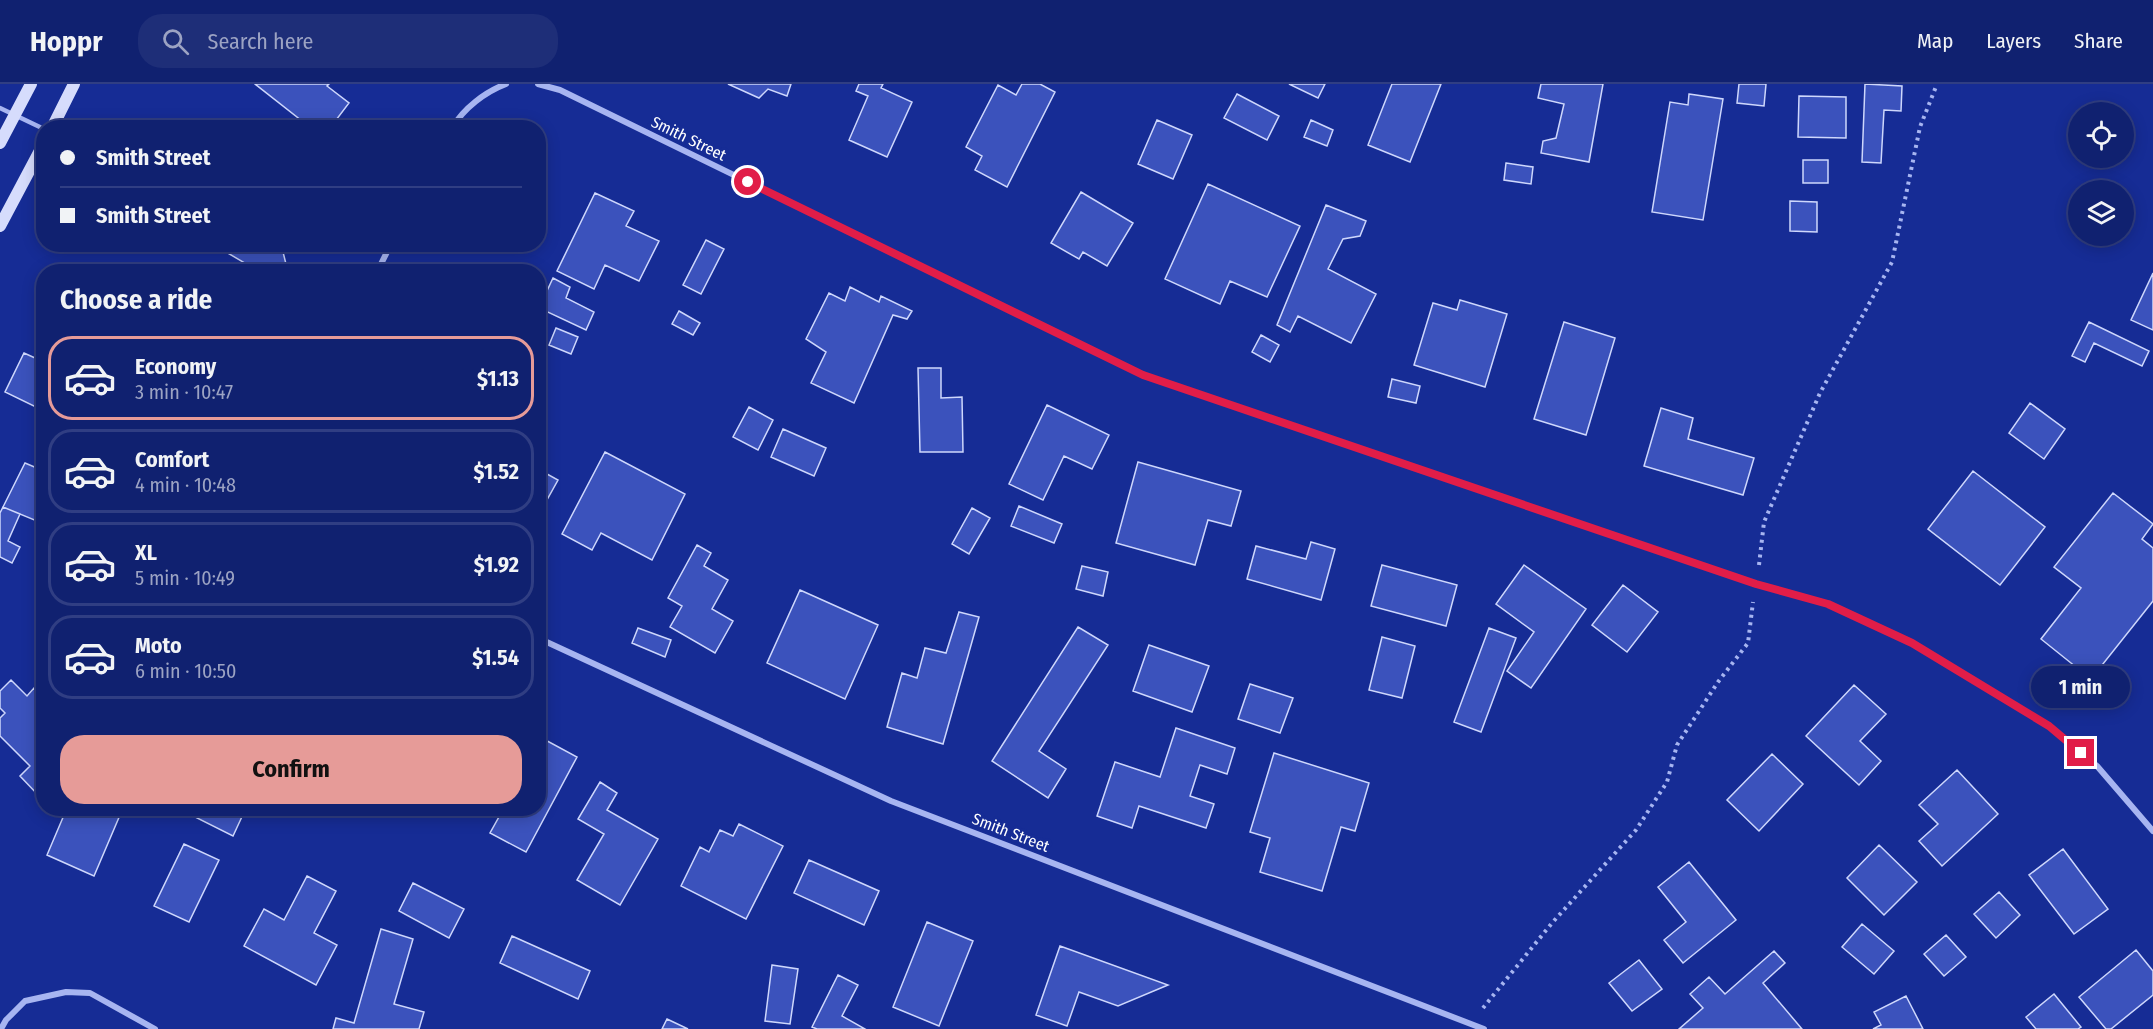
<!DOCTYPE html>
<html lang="en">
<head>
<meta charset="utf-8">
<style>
  :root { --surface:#102170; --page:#1e2e78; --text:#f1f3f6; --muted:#9ca3c3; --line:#303e83; --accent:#e69b98 }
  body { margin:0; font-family:"Fira Sans Condensed",sans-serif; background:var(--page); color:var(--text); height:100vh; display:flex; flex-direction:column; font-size:22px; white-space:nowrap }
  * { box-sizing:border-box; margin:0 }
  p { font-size:20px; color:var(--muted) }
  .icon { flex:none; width:33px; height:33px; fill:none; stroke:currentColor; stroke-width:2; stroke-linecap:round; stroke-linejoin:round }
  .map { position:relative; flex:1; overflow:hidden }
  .details { position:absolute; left:36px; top:180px; width:510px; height:552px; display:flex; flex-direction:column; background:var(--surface); border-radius:24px; box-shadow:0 3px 15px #0003,0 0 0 2px var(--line) }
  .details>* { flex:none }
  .banner { position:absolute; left:36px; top:36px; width:510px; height:132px; border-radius:24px; box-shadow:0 3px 15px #0003,0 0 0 2px var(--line); display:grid; align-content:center; height:132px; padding:0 24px; background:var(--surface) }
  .controls { position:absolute; left:2068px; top:18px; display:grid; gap:12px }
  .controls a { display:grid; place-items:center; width:66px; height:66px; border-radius:50%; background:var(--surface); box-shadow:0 3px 15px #0003,0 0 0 2px var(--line); font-size:30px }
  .end { position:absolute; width:27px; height:27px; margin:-14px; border:8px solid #e11d48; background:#fff; box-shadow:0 0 0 3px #fff }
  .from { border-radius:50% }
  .bubble { position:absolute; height:42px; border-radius:21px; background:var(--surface); box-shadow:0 3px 15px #0003,0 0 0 2px var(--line); font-size:20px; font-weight:700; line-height:42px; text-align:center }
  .banner b { display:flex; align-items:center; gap:21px; height:57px; font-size:22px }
  .banner b+b { border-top:2px solid var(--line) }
  .banner i { width:15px; height:15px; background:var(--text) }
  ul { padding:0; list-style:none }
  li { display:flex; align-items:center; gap:18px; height:84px; margin:0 12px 9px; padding:0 12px; border:3px solid var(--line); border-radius:24px }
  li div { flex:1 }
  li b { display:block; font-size:22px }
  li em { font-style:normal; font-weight:700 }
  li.on { border-color:var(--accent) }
  li>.icon { width:54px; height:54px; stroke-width:1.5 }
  h2 { padding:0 24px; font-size:27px; line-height:72px }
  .primary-button { display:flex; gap:12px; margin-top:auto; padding:12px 24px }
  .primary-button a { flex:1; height:69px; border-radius:24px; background:var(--accent); color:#111; font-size:24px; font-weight:700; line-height:69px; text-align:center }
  header { display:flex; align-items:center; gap:36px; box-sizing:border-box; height:84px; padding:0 30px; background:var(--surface); border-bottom:2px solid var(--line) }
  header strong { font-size:28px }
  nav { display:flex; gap:33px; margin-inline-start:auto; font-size:21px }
  .search { width:420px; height:54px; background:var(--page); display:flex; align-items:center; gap:15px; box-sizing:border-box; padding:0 21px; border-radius:24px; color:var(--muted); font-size:22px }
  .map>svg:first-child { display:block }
  .building { fill:#3b52bc; stroke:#ced7fc; stroke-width:1.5 }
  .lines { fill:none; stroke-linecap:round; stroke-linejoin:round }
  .path { stroke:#a7b5f1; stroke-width:4; stroke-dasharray:3 4.5; stroke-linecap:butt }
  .lane { stroke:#a7b5f1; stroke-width:4.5 }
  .street { stroke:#a7b5f1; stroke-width:6 }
  .secondary { stroke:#d6dcfc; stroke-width:12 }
  .route { stroke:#e11d48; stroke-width:8 }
  .labels { text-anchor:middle; stroke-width:6; stroke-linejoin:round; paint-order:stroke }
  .street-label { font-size:16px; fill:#fff; stroke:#162c95 }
</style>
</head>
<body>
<header>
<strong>Hoppr</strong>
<div class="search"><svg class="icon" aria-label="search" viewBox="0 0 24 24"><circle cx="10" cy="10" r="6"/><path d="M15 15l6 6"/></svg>Search here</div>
<nav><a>Map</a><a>Layers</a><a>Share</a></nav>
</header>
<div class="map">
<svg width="2153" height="945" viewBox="0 0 2153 945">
  <rect width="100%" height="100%" fill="#162c95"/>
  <!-- building -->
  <path class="building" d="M 255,0 L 329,0 L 327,2 L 349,19 L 330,44 L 311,44 Z
    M 728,0 L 791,0 L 787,12 L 768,5 L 759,14 Z
    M 859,0 L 883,0 L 881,4 L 912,18 L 887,73 L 849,56 L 868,12 L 856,7 Z
    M 1022,0 L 1040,0 L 1055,8 L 1007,103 L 975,86 L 982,72 L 966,63 L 998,1 L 1016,11 Z
    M 1289,0 L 1325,0 L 1318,14 Z
    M 1392,0 L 1441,0 L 1410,78 L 1368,61 Z
    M 1541,0 L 1603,0 L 1589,78 L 1541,69 L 1543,57 L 1556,54 L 1564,20 L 1538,14 Z
    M 1739,0 L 1766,0 L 1764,22 L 1737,19 Z
    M 1865,0 L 1902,2 L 1901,27 L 1884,26 L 1881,79 L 1862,78 Z
    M 1237,10 L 1279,32 L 1267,56 L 1224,34 Z
    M 1689,10 L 1723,15 L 1703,136 L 1652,128 L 1670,18 L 1688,21 Z
    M 1799,12 L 1846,13 L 1846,54 L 1798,53 Z
    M 1157,36 L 1192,51 L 1173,95 L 1138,80 Z
    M 1311,36 L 1333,46 L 1327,62 L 1304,53 Z
    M 1803,76 L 1828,76 L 1828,99 L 1803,99 Z
    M 1506,79 L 1533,83 L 1531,100 L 1504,96 Z
    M 1208,100 L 1300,142 L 1267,213 L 1230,197 L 1220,220 L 1165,195 Z
    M 538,102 L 546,106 L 538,121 Z
    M 1081,108 L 1133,139 L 1107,182 L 1083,168 L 1079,175 L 1051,159 Z
    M 595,109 L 634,127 L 626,142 L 659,157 L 639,197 L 605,181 L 594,205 L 557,187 Z
    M 1790,117 L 1817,118 L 1817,148 L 1790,147 Z
    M 1326,121 L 1366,137 L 1360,152 L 1343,155 L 1328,185 L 1376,210 L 1351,259 L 1298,232 L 1290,248 L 1277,241 Z
    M 706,156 L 724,165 L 701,210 L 683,201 Z
    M 225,160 L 281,160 L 288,188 L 260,188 L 226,168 Z
    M 2153,189 L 2153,246 L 2131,236 Z
    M 553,194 L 570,203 L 566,214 L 594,228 L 586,246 L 539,224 Z
    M 850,203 L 879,218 L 881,212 L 912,227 L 907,235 L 893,231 L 854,319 L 811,299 L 826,268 L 806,255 L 829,209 L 845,217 Z
    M 1460,216 L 1507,230 L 1485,303 L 1414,281 L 1433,219 L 1457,226 Z
    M 679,227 L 700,239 L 693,251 L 672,240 Z
    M 1564,238 L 1615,254 L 1586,351 L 1534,335 Z
    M 2089,238 L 2149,267 L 2142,282 L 2094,259 L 2085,278 L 2072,272 Z
    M 556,244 L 578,253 L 571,270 L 549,261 Z
    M 1261,251 L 1279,261 L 1270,278 L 1252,268 Z
    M 24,269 L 44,278 L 44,312 L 38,324 L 5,308 Z
    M 918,284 L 941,284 L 941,314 L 962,313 L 963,368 L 920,368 Z
    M 1392,295 L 1420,302 L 1416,319 L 1388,313 Z
    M 2030,319 L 2065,345 L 2044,375 L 2009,349 Z
    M 1047,321 L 1109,351 L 1092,385 L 1064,372 L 1043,416 L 1009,400 Z
    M 749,323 L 773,336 L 758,366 L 733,353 Z
    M 1661,324 L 1693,334 L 1688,355 L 1754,374 L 1743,411 L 1644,382 Z
    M 783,345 L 826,364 L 814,392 L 771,373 Z
    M 605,368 L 685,410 L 652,476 L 601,449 L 592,466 L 562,450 Z
    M 1138,378 L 1241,407 L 1231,442 L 1208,436 L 1195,481 L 1116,459 Z
    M 25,379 L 44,387 L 44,440 L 3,423 Z
    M 538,385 L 558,396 L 538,432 Z
    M 1973,387 L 2045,443 L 2000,501 L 1928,445 Z
    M 2113,409 L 2153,440 L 2142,455 L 2153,464 L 2153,517 L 2091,595 L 2041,555 L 2081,504 L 2054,483 Z
    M 1019,422 L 1062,440 L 1054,459 L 1011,442 Z
    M 3,423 L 20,430 L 8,457 L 20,463 L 12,479 L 0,473 L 0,429 Z
    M 972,424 L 990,434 L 969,470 L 952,460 Z
    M 1311,458 L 1335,465 L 1321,516 L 1247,495 L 1256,462 L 1306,475 Z
    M 697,461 L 711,469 L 704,482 L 728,496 L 712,525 L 733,537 L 715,569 L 670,543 L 682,522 L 668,514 Z
    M 1382,481 L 1457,501 L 1446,542 L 1371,522 Z
    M 1524,481 L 1586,525 L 1531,604 L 1507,587 L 1534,548 L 1496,520 Z
    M 1082,482 L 1108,488 L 1103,512 L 1076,505 Z
    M 1623,501 L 1658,528 L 1627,568 L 1592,541 Z
    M 800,506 L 878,541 L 845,615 L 767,579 Z
    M 959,528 L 979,533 L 943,660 L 887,643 L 902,589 L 917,594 L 925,564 L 946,569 Z
    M 1078,543 L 1108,561 L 1039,667 L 1066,685 L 1048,714 L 992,677 Z
    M 638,544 L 671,556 L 665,573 L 632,559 Z
    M 1489,544 L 1516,554 L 1481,648 L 1454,638 Z
    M 1382,553 L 1415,562 L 1402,614 L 1369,606 Z
    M 1149,561 L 1209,582 L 1192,628 L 1133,607 Z
    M 11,596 L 27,612 L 34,604 L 44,614 L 44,710 L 40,713 L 20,692 L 30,682 L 0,652 L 0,634 L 5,629 L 0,624 L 0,607 Z
    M 1250,600 L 1293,614 L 1280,649 L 1238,635 Z
    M 1854,601 L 1886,630 L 1860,657 L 1881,677 L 1859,701 L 1806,652 Z
    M 1176,644 L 1235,664 L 1227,690 L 1200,681 L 1190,712 L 1214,720 L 1206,744 L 1139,722 L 1132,744 L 1097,732 L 1115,678 L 1160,693 Z
    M 538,652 L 577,673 L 526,768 L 490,749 L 504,724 L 538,724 Z
    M 1274,669 L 1369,699 L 1355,747 L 1341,743 L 1322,807 L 1260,788 L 1270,754 L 1250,748 Z
    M 1772,670 L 1803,700 L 1759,747 L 1727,716 Z
    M 1957,686 L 1998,730 L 1942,782 L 1919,757 L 1938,740 L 1919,721 Z
    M 600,698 L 617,709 L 607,726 L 658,755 L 620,821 L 577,796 L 604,750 L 578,735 Z
    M 67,724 L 123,724 L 94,792 L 47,771 Z
    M 192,724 L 246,724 L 233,752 L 189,730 Z
    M 739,740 L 783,762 L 746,835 L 681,802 L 700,763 L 709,768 L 720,746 L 733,752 Z
    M 184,760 L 219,776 L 189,838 L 154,822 Z
    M 1879,761 L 1917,798 L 1884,831 L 1847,794 Z
    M 2063,765 L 2108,825 L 2074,850 L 2029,791 Z
    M 809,776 L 879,807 L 864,841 L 794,809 Z
    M 1689,778 L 1736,836 L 1683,879 L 1664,856 L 1686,838 L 1658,803 Z
    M 307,792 L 336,807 L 314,849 L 337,861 L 316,901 L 244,862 L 264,825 L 284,836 Z
    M 413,799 L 464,825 L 449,854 L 399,827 Z
    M 1999,808 L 2020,831 L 1996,854 L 1974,830 Z
    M 927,838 L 973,857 L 939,942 L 893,923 Z
    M 1862,840 L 1894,867 L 1874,890 L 1842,863 Z
    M 381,845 L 413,855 L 394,920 L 424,928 L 419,945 L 333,945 L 336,934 L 354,939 Z
    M 1946,851 L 1966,873 L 1944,892 L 1924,870 Z
    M 512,852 L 590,887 L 578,915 L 500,879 Z
    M 1060,862 L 1168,901 L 1118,922 L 1079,908 L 1067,942 L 1036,931 Z
    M 2136,866 L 2153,887 L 2153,911 L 2111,945 L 2106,945 L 2079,913 Z
    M 1774,867 L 1785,879 L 1763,899 L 1802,945 L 1679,945 L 1703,924 L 1690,910 L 1709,893 L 1725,910 Z
    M 1639,876 L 1662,905 L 1632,927 L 1609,899 Z
    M 772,881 L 798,885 L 790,940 L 765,937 Z
    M 838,891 L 858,901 L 842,932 L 865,945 L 817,945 L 812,943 Z
    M 2054,910 L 2081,943 L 2078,945 L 2036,945 L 2026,933 Z
    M 1906,912 L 1923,945 L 1873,945 L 1881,941 L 1874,928 Z
    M 667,935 L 688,945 L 662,945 Z"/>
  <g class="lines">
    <!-- path -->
    <path class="path" d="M 1759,481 L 1764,438 L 1820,309 L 1892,178 L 1920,43 L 1937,0
      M 1483,924 L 1552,839 L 1636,746 L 1667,698 L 1677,661 L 1718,598 L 1748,559 L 1753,518"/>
    <!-- lane -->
    <path class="lane" d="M 0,24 L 44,45"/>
    <!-- street -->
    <path class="street" d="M 538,0 L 560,6 L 1143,291 L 1756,500 L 1828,520 L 1912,559 L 2049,642 L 2097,682 L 2153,747
      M 452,44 C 464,24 485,8 506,0
      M 377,188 L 391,160
      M 538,554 L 891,717 L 1484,945
      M 1,945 L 6,936 L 25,917 L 66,908 L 90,909 L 155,945"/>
    <!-- secondary -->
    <path class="secondary" d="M 52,44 L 74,0
      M 0,59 L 31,0
      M 0,142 L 44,59"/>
  </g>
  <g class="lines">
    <!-- route -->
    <path class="route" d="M 748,98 L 1143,291 L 1756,500 L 1828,520 L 1912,559 L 2049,642 L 2081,669"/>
  </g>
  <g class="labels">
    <!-- street labels -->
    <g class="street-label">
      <text transform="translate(689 54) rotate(26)" y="6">Smith Street</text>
      <text transform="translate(1011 748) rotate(21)" y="6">Smith Street</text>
    </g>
  </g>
</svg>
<div class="controls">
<a><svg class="icon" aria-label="locate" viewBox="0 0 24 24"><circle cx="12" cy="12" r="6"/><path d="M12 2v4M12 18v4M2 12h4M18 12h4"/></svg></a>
<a><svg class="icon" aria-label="layers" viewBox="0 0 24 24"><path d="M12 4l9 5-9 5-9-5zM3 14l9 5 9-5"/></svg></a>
</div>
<i class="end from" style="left:748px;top:98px"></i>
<i class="end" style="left:2081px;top:669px"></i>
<div class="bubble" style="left:2031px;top:582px;width:99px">1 min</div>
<div class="banner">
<b><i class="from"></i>Smith Street</b>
<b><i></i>Smith Street</b>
</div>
<section class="details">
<h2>Choose a ride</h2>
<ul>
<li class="on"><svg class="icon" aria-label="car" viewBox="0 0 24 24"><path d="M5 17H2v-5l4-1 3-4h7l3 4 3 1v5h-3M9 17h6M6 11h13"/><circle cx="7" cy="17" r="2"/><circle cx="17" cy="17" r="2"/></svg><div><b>Economy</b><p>3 min · 10:47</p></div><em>$1.13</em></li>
<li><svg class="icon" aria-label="car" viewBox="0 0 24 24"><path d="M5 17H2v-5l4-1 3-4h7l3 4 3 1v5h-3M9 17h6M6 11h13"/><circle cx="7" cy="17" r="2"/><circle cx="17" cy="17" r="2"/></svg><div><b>Comfort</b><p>4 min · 10:48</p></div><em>$1.52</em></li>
<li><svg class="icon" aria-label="car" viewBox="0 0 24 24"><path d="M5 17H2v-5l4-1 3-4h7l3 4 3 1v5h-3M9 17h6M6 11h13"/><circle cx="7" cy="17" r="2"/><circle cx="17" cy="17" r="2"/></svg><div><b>XL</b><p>5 min · 10:49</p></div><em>$1.92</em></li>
<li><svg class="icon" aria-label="car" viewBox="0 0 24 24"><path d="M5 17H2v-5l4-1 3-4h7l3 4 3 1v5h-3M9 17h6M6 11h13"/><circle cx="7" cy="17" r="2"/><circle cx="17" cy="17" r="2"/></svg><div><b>Moto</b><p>6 min · 10:50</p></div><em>$1.54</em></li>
</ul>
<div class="primary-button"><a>Confirm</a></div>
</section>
</div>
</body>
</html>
